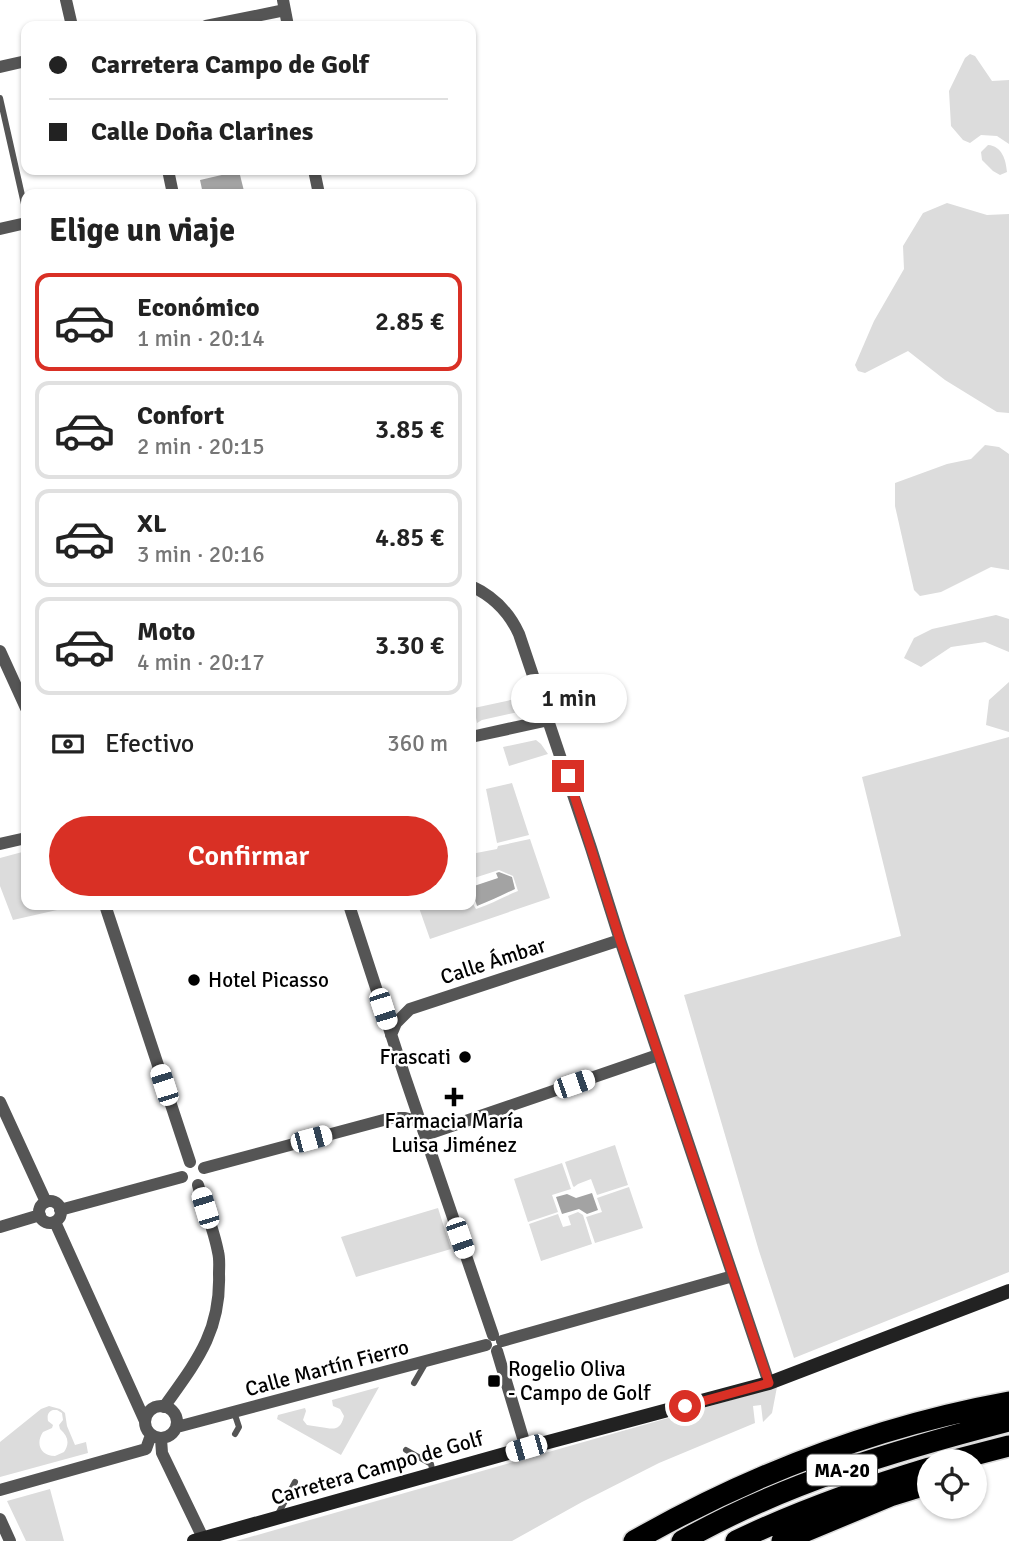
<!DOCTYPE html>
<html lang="es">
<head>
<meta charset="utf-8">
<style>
  :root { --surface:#fff; --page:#f2f2f2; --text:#222; --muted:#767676; --line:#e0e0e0; --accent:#d93025 }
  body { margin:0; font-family:Signika,sans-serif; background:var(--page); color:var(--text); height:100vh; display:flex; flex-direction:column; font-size:26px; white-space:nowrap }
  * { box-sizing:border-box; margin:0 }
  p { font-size:23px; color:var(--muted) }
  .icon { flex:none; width:38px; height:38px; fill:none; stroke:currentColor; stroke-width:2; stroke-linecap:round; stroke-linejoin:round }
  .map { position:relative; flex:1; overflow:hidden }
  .sheet { position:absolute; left:21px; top:189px; width:455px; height:721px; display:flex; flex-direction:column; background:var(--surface); border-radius:14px; box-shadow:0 2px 5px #0004 }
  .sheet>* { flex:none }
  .guide { position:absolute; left:21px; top:21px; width:455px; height:154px; border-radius:14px; box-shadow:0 2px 5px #0004; display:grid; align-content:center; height:154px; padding:0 28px; background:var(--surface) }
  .tools { position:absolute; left:917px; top:1449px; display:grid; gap:14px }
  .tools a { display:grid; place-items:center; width:70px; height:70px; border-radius:50%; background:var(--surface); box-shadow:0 2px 5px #0004; font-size:35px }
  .end { position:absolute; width:32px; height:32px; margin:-16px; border:9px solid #d93025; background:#fff; box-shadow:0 0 0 4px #fff }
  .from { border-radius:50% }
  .bubble { position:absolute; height:49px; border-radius:24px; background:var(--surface); box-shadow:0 2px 5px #0004; font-size:23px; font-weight:600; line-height:49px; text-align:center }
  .car { position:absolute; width:21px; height:42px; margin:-21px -10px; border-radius:9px; box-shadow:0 0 5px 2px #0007; background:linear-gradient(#fff 24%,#345 0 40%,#fff 0 76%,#345 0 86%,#fff 0) }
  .guide b { display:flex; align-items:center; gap:24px; height:66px; font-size:26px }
  .guide b+b { border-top:2px solid var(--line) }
  .guide i { width:18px; height:18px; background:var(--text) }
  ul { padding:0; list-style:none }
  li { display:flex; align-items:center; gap:21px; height:98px; margin:0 14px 10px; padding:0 14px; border:4px solid var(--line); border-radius:14px }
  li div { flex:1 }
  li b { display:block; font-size:26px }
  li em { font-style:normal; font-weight:600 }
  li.on { border-color:var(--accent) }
  li>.icon { width:63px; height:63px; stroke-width:1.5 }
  h2 { padding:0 28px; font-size:32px; line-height:84px }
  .pay { display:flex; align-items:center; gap:18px; height:77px; padding:0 28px; font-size:26px }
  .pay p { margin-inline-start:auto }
  .button { display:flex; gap:14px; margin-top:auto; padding:14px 28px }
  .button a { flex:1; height:80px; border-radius:42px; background:var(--accent); color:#fff; font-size:28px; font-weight:600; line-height:80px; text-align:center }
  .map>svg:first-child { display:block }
  .green { fill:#dcdcdc; fill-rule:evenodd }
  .water { fill:#a3a3a3 }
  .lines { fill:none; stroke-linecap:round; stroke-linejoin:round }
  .highway-casing { stroke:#dbdbdb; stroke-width:24 }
  .lane { stroke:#555; stroke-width:6 }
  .street { stroke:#555; stroke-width:12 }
  .secondary { stroke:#222; stroke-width:14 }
  .highway { stroke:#000; stroke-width:21 }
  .route { stroke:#d93025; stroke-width:9 }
  .poi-dot { fill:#000; stroke:#fff; stroke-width:2.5 }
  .labels { text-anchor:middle; stroke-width:5; stroke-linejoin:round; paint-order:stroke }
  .shield { fill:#fff; stroke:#4c4c4c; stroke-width:2 }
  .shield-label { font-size:19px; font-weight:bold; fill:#000 }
  .street-label { font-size:21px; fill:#000; stroke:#fff }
  .poi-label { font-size:21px; fill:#000; stroke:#fff; text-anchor:start }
</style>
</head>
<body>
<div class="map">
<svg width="1009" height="1541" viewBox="0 0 1009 1541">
  <rect width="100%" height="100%" fill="#fff"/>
  <!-- green -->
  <path class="green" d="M 970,54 L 975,56 L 992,81 L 1009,80 L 1009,144 L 997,136 L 981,135 L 970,143 L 963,140 L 951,126 L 949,91 L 965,58 Z
    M 988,145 C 1002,146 1006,160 1007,172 L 1000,175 L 993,171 L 982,160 L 981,152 Z
    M 947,203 L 987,215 L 1009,214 L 1009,413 L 997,412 L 945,380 L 908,351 L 865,373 L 858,371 L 855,365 L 874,321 L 904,269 L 903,246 L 923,213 Z
    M 985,445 L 999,447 L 1009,454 L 1009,570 L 991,567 L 941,592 L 920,596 L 914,590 L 895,506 L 895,483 L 947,464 L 971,459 Z
    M 996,615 L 1009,619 L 1009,652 L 985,642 L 951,647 L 921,667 L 904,658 L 914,638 L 932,629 Z
    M 1009,682 L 1009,732 L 986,725 L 989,700 Z
    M 531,691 L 534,700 L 531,709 L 482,720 L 477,723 L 474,708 L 529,696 L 528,692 Z
    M 1009,737 L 1009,1272 L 794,1358 L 759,1251 L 684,995 L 901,936 L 862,777 Z
    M 536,740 L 541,744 L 548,754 L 509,766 L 503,747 Z
    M 512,783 L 529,835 L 497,843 L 486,789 Z
    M 530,839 L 550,898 L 430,939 L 418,905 L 471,905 L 471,896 L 473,902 L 472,904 L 473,904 L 476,909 C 491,904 503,897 518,891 L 513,876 L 499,870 L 474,878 L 473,875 L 471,876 L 471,854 L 497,849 L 498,846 Z
    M 26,851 L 26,905 L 79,905 L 13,920 L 0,886 L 0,858 Z
    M 615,1145 L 628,1185 L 597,1195 L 591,1179 L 578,1184 L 574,1187 L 573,1186 L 565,1162 Z
    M 562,1163 L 571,1189 L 552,1195 L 558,1212 L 528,1222 L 514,1179 Z
    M 629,1187 L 643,1228 L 595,1243 L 586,1217 L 602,1212 L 597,1198 Z
    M 438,1208 L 451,1249 L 356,1277 L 341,1237 Z
    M 578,1212 L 583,1215 L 592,1244 L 541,1261 L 529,1224 L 558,1214 L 563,1227 L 571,1225 L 568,1216 Z
    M 379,1387 L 341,1455 L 277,1419 L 278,1415 L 305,1408 L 306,1411 L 303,1420 L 307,1425 C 311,1426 316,1426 320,1427 C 333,1429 340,1432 344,1416 L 340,1409 L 333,1406 L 332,1400 Z
    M 777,1387 L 772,1413 L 763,1422 L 761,1405 L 753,1406 L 755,1423 L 659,1463 L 582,1502 L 512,1541 L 236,1541 Z
    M 49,1406 L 60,1409 L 65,1413 L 67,1426 L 75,1445 L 86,1442 L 88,1453 L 0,1477 L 0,1442 L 41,1409 ZM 53,1410 L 57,1410 L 62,1413 L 63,1420 L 59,1425 L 60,1429 C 68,1436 70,1443 64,1452 L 55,1456 C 41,1456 35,1444 43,1432 L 52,1428 L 53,1425 L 48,1421 C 47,1415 48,1412 53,1410 Z
    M 50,1489 L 64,1541 L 26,1541 L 7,1501 Z"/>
  <!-- water -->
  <path class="water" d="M 239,171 L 244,191 L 228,194 L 203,194 L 200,180 Z
    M 499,872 L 512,877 L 515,889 C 502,895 490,901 477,906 L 471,887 L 498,878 L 496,873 Z
    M 592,1193 L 598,1210 L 587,1214 L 579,1209 L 562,1214 L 556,1197 L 567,1194 L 576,1198 Z"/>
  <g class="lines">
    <!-- highway casing -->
    <g class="highway-casing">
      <path id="highway" d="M 951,1461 L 1009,1446
        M 634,1541 C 750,1475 877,1426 1009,1402
        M 682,1541 C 784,1483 897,1450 1009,1421
        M 736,1541 C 798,1511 863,1488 929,1468
        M 782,1541 L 890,1496 L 929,1484"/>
    </g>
    <!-- lane -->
    <path class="lane" d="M 0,98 L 26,213
      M 414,1383 L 425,1364
      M 234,1412 L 239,1427 L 235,1434
      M 406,1450 L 431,1464 L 433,1474
      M 277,1516 L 295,1482"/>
    <!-- street -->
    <path class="street" d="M 66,0 L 72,26
      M 283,0 L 288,26
      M 206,26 L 285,10
      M 0,67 L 26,61
      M 168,170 L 173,194
      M 314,170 L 319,194
      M 0,229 L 26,223
      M 471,586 C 493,596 509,612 519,634 L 591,848 L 620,940 L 769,1383
      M 0,651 L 26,708
      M 471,737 L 549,720
      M 0,844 L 26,838
      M 105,905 L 190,1162
      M 349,905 L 405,1077 L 493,1335
      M 391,1035 L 396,1023 L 410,1009 L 620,940
      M 0,1102 L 46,1202
      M 425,1135 L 658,1055
      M 204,1168 L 391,1118 L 405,1118 L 420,1122
      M39 1212a11 11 0 1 1 22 0a11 11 0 1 1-22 0Z
      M 60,1210 L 182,1177
      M 55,1222 L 145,1421
      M 0,1227 L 40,1215
      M 502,1341 L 733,1276
      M 497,1351 L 526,1448
      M145 1422a16 16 0 1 1 32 0a16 16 0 1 1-32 0Z
      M 164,1407 C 196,1362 221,1332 219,1274 C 219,1267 220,1259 218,1252 C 214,1230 204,1206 198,1185
      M 177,1427 L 486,1345
      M 161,1439 L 162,1453 L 203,1538
      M 0,1490 L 146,1449 L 151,1435
      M 0,1519 L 10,1541"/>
    <!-- secondary -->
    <path class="secondary" d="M 194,1541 L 526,1448 L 769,1383 L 1009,1291"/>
    <!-- highway -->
    <use href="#highway" class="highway"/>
  </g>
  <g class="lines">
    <!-- route -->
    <path class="route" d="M 568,776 L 620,940 L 769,1383 L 685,1406"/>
  </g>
  <!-- markers -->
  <g class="poi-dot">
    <circle cx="194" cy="980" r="7"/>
    <circle cx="465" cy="1057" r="7"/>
    <path d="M450.5 1086.5h7v7h7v7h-7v7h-7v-7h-7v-7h7z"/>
    <rect x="487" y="1374" width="14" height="14" rx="3.5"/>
  </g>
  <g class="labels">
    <!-- shield labels -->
    <rect class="shield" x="807" y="1454.5" width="70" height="31" rx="5"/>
    <g class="shield-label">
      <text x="842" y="1477">MA-20</text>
    </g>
    <!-- street labels -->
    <g class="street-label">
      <text transform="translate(493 961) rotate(-18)" y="7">Calle Ámbar</text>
      <text transform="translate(327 1368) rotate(-15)" y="7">Calle Martín Fierro</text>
      <text transform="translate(377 1468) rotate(-16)" y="7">Carretera Campo de Golf</text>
    </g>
    <!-- poi labels -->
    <g class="poi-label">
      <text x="208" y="987">Hotel Picasso</text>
      <text x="451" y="1064" text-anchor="end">Frascati</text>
      <text x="454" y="1128" text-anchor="middle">Farmacia María<tspan x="454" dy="24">Luisa Jiménez</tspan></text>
      <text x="508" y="1376">Rogelio Oliva<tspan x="508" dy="24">- Campo de Golf</tspan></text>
    </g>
  </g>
</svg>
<div class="tools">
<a><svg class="icon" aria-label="locate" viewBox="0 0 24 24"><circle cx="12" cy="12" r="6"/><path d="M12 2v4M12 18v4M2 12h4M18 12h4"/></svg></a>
</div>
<i class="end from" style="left:685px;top:1406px"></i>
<i class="end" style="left:568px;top:776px"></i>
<div class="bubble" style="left:511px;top:674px;width:116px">1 min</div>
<i class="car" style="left:383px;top:1009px;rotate:162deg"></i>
<i class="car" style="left:574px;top:1084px;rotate:71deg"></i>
<i class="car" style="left:164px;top:1085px;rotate:342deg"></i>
<i class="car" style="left:311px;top:1139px;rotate:75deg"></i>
<i class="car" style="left:205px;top:1208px;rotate:343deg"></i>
<i class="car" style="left:460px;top:1238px;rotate:161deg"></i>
<i class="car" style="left:526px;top:1448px;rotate:254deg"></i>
<div class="guide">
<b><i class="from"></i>Carretera Campo de Golf</b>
<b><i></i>Calle Doña Clarines</b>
</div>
<section class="sheet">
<h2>Elige un viaje</h2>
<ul>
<li class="on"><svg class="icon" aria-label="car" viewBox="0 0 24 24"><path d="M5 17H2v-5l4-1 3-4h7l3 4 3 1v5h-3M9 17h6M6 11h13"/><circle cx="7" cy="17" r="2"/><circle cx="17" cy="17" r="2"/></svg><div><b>Económico</b><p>1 min · 20:14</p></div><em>2.85 €</em></li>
<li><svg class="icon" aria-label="car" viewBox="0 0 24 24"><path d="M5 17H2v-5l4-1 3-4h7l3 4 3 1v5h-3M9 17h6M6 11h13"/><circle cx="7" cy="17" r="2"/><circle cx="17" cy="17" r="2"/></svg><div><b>Confort</b><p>2 min · 20:15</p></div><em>3.85 €</em></li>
<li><svg class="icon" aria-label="car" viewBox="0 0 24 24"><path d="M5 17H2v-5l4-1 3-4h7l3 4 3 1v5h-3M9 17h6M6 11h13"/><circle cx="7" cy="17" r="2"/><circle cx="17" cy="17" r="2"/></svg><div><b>XL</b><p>3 min · 20:16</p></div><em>4.85 €</em></li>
<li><svg class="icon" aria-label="car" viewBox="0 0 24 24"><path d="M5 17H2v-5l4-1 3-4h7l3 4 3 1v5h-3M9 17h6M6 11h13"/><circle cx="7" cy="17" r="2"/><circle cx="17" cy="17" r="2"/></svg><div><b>Moto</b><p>4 min · 20:17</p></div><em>3.30 €</em></li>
</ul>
<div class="pay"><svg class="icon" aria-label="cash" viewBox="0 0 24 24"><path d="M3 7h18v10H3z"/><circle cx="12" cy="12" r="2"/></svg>Efectivo<p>360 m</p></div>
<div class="button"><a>Confirmar</a></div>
</section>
</div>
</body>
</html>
